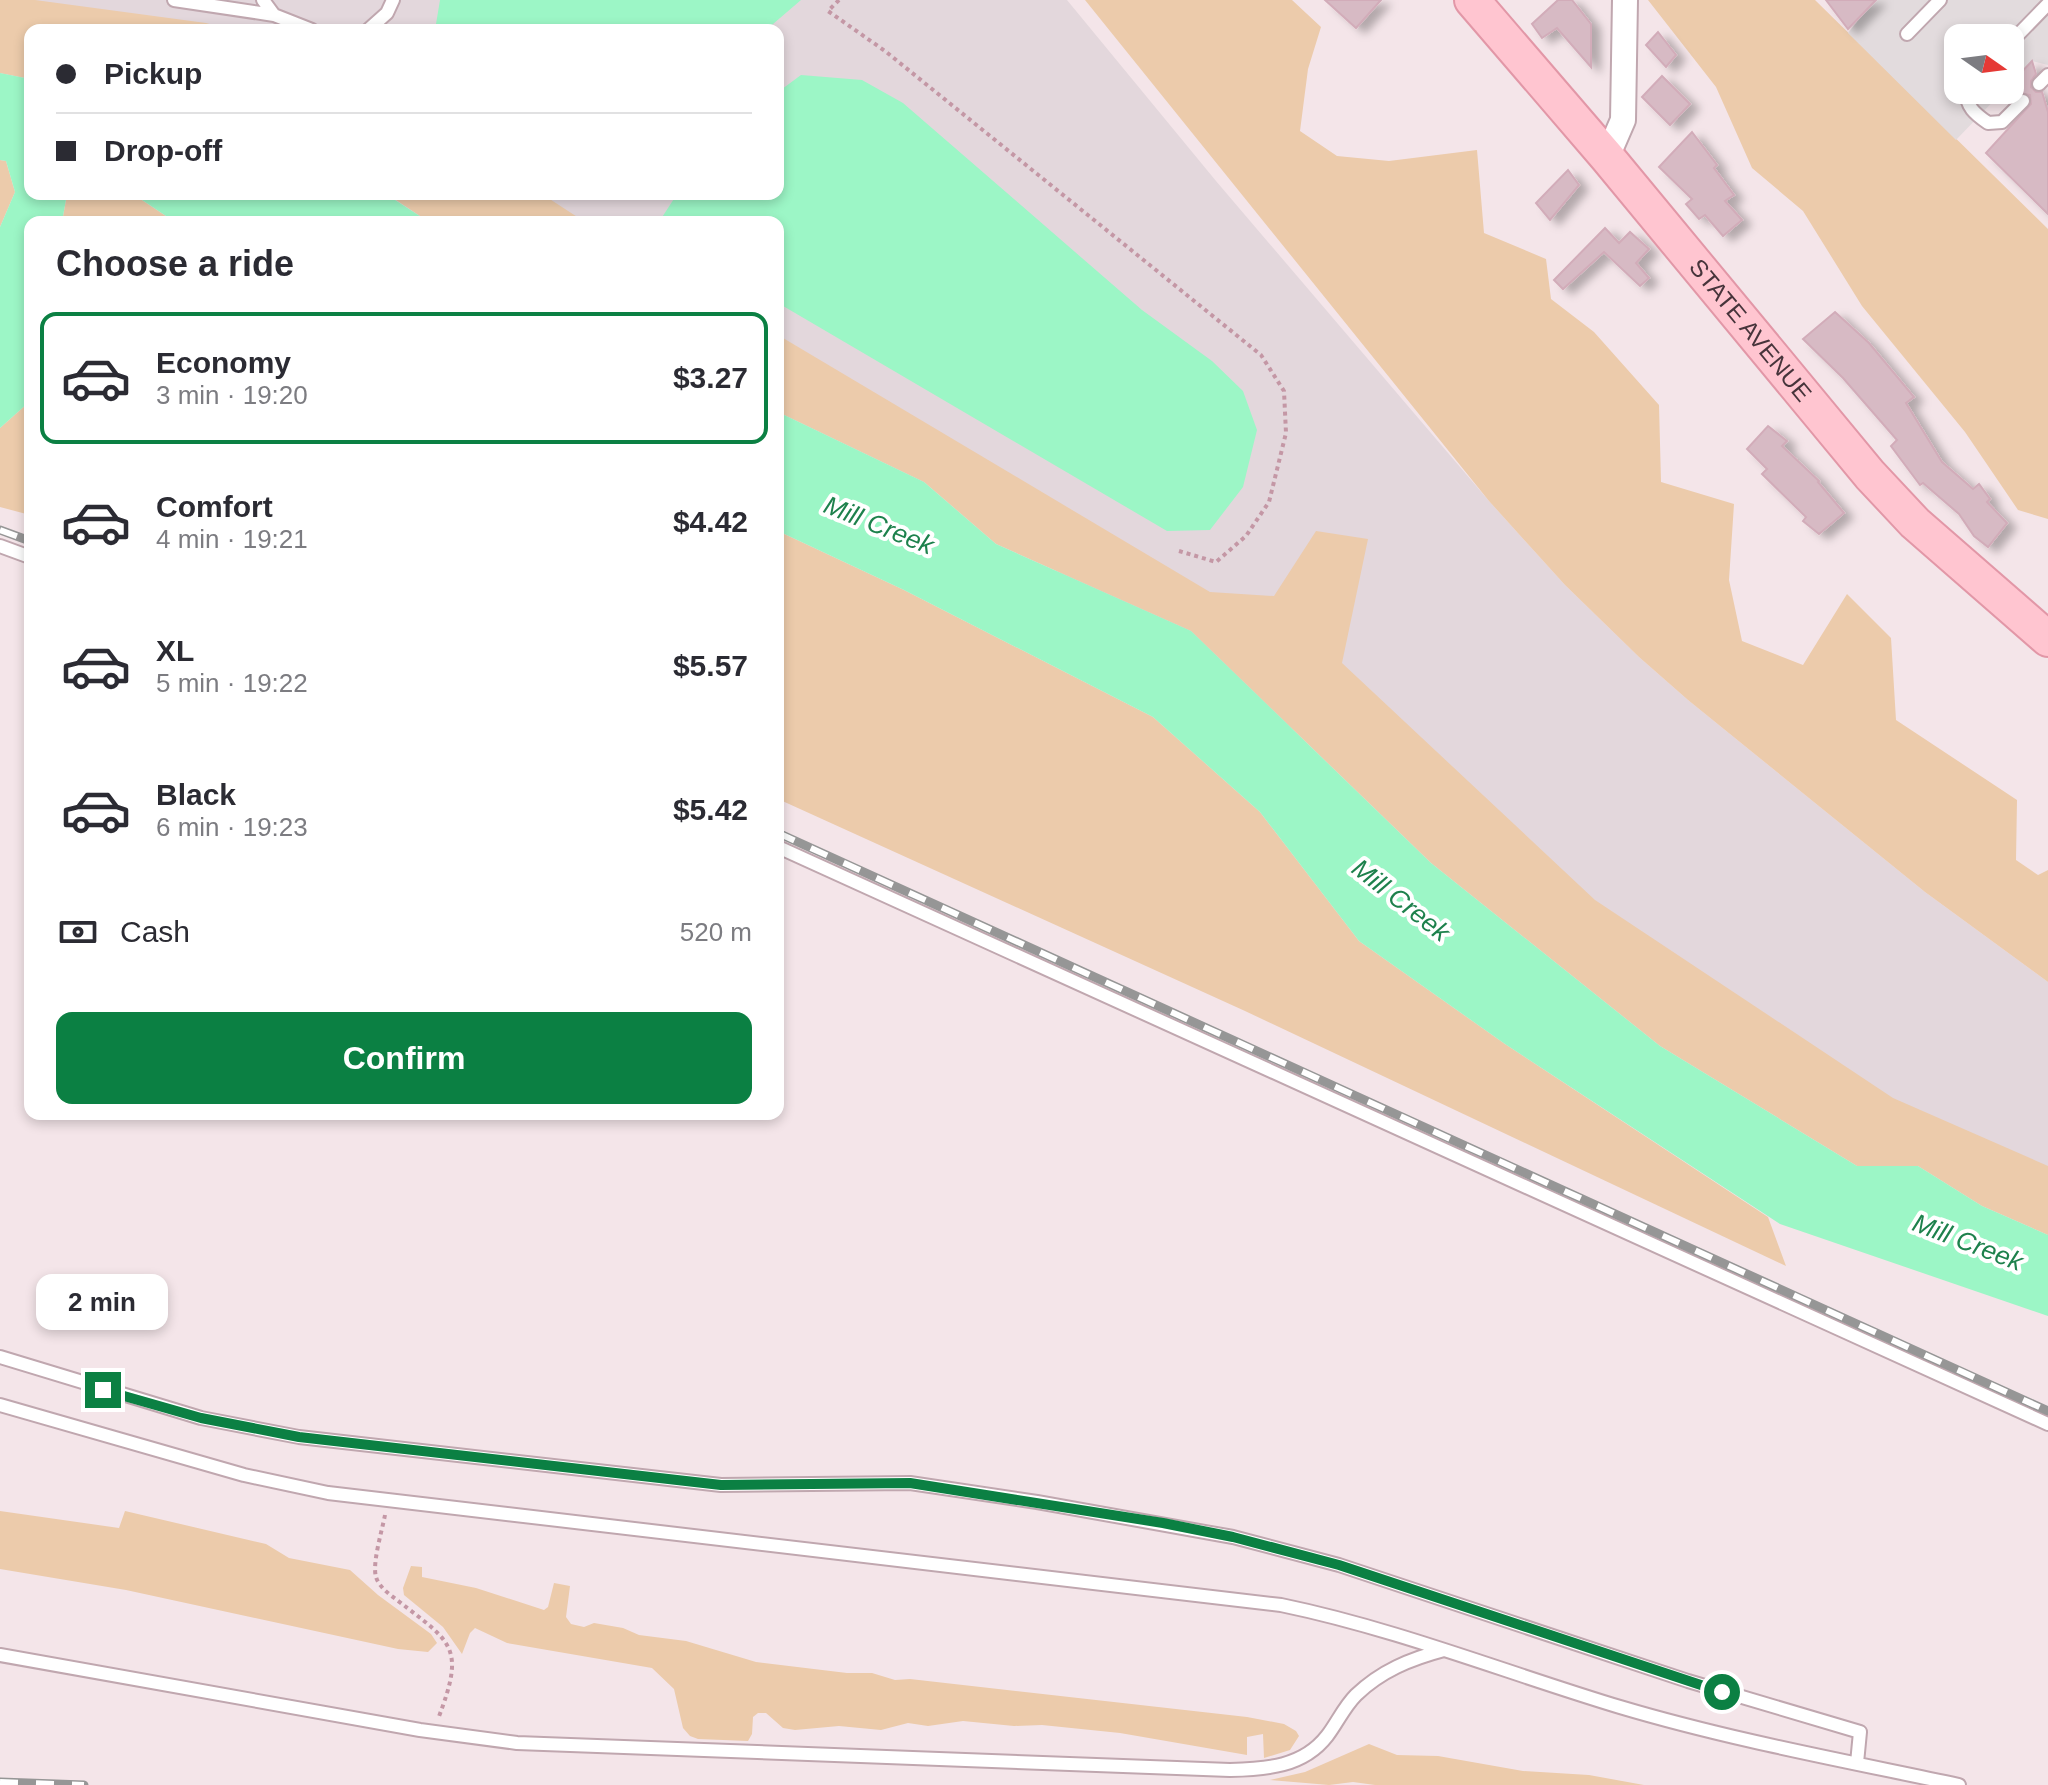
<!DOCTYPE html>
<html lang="en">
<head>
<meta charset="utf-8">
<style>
  :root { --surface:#fff; --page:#f2f2f3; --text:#2b2b33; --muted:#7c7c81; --line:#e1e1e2; --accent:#0b8043 }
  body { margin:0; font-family:Arial,sans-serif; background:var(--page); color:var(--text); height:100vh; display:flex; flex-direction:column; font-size:30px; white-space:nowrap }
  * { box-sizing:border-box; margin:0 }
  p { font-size:26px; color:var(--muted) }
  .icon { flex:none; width:44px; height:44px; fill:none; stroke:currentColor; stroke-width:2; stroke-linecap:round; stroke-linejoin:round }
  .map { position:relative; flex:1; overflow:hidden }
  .details { position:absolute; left:24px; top:216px; width:760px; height:904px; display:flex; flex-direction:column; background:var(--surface); border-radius:16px; box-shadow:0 4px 12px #0003 }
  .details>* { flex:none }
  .banner { position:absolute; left:24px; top:24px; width:760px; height:176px; border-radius:16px; box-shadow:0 4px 12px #0003; display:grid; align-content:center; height:176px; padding:0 32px; background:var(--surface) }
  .needle { width:52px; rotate:104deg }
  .controls { position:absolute; left:1944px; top:24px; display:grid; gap:16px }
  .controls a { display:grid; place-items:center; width:80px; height:80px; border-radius:16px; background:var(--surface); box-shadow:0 4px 12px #0003; font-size:40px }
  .end { position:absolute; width:36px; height:36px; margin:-18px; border:10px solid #0b8043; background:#fff; box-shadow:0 0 0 4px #fff }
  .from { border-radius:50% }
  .bubble { position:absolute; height:56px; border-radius:16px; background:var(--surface); box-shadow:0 4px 12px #0003; font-size:26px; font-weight:800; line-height:56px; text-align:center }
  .banner b { display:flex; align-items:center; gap:28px; height:76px; font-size:30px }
  .banner b+b { border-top:2px solid var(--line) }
  .banner i { width:20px; height:20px; background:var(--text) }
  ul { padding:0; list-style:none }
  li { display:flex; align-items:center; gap:24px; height:132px; margin:0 16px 12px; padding:0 16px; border:4px solid transparent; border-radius:16px }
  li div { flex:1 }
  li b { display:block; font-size:30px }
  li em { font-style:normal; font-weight:800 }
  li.selected { border-color:var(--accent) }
  li>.icon { width:72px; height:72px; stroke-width:1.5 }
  h2 { padding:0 32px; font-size:36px; line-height:96px }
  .pay { display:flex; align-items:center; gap:20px; height:88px; padding:0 32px; font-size:30px }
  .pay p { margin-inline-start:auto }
  .action { display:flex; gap:16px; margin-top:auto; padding:16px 32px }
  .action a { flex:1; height:92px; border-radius:16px; background:var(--accent); color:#fff; font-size:32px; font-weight:800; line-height:92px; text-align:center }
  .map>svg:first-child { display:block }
  .industrial { fill:#e3d7dc }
  .green { fill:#eccbab }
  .parking { fill:#e2dbdd }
  .water { fill:#9cf6c6 }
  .building { fill:#d7bac4; stroke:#d2acb9; stroke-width:2; filter:url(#shadow) }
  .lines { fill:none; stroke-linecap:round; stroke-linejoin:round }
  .lane-casing { stroke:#c0a7af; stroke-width:16 }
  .street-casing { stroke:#c0a7af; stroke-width:28 }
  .secondary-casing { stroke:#e297a7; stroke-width:38 }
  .path { stroke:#c497a5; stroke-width:4; stroke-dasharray:4 4; stroke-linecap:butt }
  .lane { stroke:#fff; stroke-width:12 }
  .street { stroke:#fff; stroke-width:24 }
  .secondary { stroke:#ffc5d0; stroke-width:34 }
  .rail-casing { stroke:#969696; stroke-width:9 }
  .rail { stroke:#fff; stroke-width:6; stroke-dasharray:18; stroke-linecap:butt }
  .route { stroke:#0b8043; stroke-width:10 }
  .labels { text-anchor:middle; stroke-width:8; stroke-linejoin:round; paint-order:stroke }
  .street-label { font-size:24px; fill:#47343b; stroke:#fff }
  .water-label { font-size:26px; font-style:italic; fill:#1d814c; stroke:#fff }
</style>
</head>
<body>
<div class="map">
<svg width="2048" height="1785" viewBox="0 0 2048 1785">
  <defs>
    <filter id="shadow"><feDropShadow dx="9" dy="5" stdDeviation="4" flood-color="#0004"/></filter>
  </defs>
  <rect width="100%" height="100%" fill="#f4e5e9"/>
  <!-- industrial -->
  <path class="industrial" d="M 0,0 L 1067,0 L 1216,181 L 1489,501 L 1565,585 L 1639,657 L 1688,700 L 1925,892 L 2048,982 L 2048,1235 L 924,482 L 778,412 L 778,222 L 429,222 L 386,194 L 778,194 L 778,30 L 30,30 L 30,79 L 0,73 Z"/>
  <!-- green -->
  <path class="green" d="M 0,0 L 35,0 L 206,23 L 231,30 L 30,30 L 30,79 L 0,73 Z
    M 1085,0 L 1292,0 L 1321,27 L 1308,69 L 1300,131 L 1337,156 L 1389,161 L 1477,150 L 1484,233 L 1546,259 L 1551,299 L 1594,332 L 1659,405 L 1661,482 L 1734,504 L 1729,580 L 1742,641 L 1803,665 L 1847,594 L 1891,638 L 1896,720 L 2017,800 L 2016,860 L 2038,875 L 2048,870 L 2048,982 L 1925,892 L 1688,700 L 1639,657 L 1565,585 L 1489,501 Z
    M 1648,0 L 1815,0 L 2048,229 L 2048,519 L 2018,510 L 1965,432 L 1862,306 L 1803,211 L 1752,168 L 1716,87 Z
    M 0,160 L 6,161 L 15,192 L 0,227 Z
    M 67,194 L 133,194 L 175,222 L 62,222 Z
    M 387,194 L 542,194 L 585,222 L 429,222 Z
    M 778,335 L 1210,592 L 1274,596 L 1316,531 L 1368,539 L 1342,663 L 1595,900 L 1893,1098 L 2048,1166 L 2048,1235 L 1982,1206 L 1918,1166 L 1857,1166 L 1660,1046 L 1431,863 L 1191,631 L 996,544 L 924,482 L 778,412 Z
    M 30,378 L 30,515 L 0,507 L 0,428 L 28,403 Z
    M 778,531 L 904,590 L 1153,717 L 1260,812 L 1359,941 L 1505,1044 L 1768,1217 L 1786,1266 L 1245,1011 L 778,799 Z
    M 0,1511 L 119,1528 L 125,1511 L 266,1544 L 289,1558 L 350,1570 L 378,1595 L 431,1634 L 437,1643 L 428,1652 L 398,1649 L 126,1590 L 0,1569 Z
    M 411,1566 L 422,1567 L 422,1577 L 476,1588 L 544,1610 L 548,1607 L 554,1583 L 570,1586 L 566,1617 L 571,1624 L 584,1627 L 594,1623 L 623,1628 L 639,1635 L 686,1641 L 756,1662 L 847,1673 L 872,1673 L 895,1680 L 910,1679 L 1247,1717 L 1284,1724 L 1296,1731 L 1299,1736 L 1290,1750 L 1264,1758 L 1263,1734 L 1247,1737 L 1247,1755 L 1120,1733 L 1042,1725 L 1014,1726 L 963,1721 L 928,1726 L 908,1723 L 881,1730 L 839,1726 L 795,1730 L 783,1728 L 766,1713 L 758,1713 L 753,1717 L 752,1734 L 748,1741 L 698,1739 L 690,1736 L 683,1728 L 674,1689 L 652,1668 L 507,1643 L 475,1628 L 470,1633 L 462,1654 L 443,1627 L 404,1595 L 403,1588 Z
    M 1369,1744 L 1397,1755 L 1438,1756 L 1523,1771 L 1589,1775 L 1644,1785 L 1375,1785 L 1353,1782 L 1329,1785 L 1270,1780 L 1305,1772 Z"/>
  <!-- parking -->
  <path class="parking" d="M 1876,0 L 2048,0 L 2048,65 L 2032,61 L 2010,84 L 2010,38 L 1958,38 L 1958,90 L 2004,90 L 1956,140 L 1848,33 Z"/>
  <!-- water -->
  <path class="water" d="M 440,0 L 801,0 L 766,30 L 435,30 Z
    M 0,73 L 30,79 L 30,194 L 67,194 L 62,222 L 30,222 L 28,403 L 0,428 L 0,227 L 15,192 L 6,161 L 0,160 Z
    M 801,75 L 862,80 L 903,103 L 1142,310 L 1212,361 L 1243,391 L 1257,430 L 1243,487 L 1210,530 L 1167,531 L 778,303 L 778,222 L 659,222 L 677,194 L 778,194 L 778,92 Z
    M 133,194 L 386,194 L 429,222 L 175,222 Z
    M 778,412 L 924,482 L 996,544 L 1191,631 L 1431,863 L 1660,1046 L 1857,1166 L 1918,1166 L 1982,1206 L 2048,1235 L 2048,1316 L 1780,1224 L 1505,1044 L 1359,941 L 1260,812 L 1153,717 L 904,590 L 778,531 Z"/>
  <!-- building -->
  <path class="building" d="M 1325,0 L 1381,0 L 1356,28 Z
    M 1558,0 L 1572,0 L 1591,24 L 1591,67 L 1557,28 L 1542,38 L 1532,24 Z
    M 1826,0 L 1876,0 L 1848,29 Z
    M 1658,32 L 1676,55 L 1666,67 L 1646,45 Z
    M 2032,61 L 2036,74 L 2031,81 L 2031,87 L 2036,92 L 2042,92 L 2048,112 L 2048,214 L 1986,153 L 2031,104 L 2030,95 L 2020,93 L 2016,78 Z
    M 1662,76 L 1690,104 L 1670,125 L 1642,97 Z
    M 1692,132 L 1717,165 L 1714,168 L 1734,195 L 1725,201 L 1742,220 L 1723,236 L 1705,215 L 1699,219 L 1686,204 L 1692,199 L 1659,167 Z
    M 1568,170 L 1579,185 L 1550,220 L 1536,203 Z
    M 1605,228 L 1619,243 L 1630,232 L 1649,249 L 1636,263 L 1649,278 L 1640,286 L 1604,252 L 1563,289 L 1554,280 Z
    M 1835,312 L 1869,343 L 1914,397 L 1906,403 L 1942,462 L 1973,489 L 1979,484 L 1990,499 L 1987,502 L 2007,523 L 1988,547 L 1974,536 L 1959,514 L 1923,483 L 1920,485 L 1891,446 L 1897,440 L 1843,378 L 1803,339 Z
    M 1768,426 L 1787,441 L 1782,446 L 1819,481 L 1818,482 L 1844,513 L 1819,534 L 1803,521 L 1806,517 L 1762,474 L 1767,469 L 1747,449 Z"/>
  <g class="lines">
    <!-- lane casing -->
    <g class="lane-casing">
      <path id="lane" d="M 174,0 L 274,15
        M 263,0 L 274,15 L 312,30
        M 368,30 L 387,13 L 393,0
        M 1907,34 L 1940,0
        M 2010,43 L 2048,4
        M 2039,84 L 2048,75
        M 1966,90 C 1966,107 1975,114 1988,123 L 2002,122 L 2023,101
        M 0,546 L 30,557
        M 778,847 L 2048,1424
        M 0,1357 L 201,1418 L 299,1437 L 721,1485 L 910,1483 L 1037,1502 L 1233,1537 L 1339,1565 L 1688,1681 L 1860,1732 L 1857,1763
        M 0,1405 L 244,1475 L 328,1493 L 1281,1605 C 1397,1629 1507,1673 1620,1707 C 1731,1740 1846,1761 1959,1785
        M 0,1655 L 420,1730 L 517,1743 L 1230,1770 C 1266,1769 1303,1767 1327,1736 C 1337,1723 1344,1707 1356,1695 C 1381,1671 1410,1659 1444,1650"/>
    </g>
    <!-- street casing -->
    <g class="street-casing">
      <path id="street" d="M 1607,157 L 1623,120 L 1625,0"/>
    </g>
    <!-- secondary casing -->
    <g class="secondary-casing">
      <g id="secondary">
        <path id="s1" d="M 1472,0 L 1607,157 L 1870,475 L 1915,523 L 2048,639"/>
      </g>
    </g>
    <!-- path -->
    <path class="path" d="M 839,0 L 828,11 L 885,51 L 1261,355 L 1284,391 L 1286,433 L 1269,502 L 1246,536 L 1216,562 L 1179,551
      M 385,1515 C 382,1531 372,1563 376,1577 C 379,1587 389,1594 397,1600 C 452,1643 466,1646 438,1719"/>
    <!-- lane -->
    <use href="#lane" class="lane"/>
    <!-- street -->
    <use href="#street" class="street"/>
    <!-- secondary -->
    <use href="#secondary" class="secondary"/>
    <!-- rail casing -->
    <g class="rail-casing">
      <path id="rail" d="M 0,530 L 30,541
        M 778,833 L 2048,1411
        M 0,1782 L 84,1785"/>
    </g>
    <!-- rail -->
    <use href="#rail" class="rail"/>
  </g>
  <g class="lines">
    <!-- route -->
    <path class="route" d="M 103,1390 L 201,1418 L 299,1437 L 721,1485 L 910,1483 L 1163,1523 L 1233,1537 L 1339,1565 L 1722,1692"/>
  </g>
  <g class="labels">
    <!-- street labels -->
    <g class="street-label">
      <text dy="8" stroke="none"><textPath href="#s1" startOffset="432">STATE AVENUE</textPath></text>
    </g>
    <!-- water labels -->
    <g class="water-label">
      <text transform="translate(879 525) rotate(22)" y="9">Mill Creek</text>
      <text transform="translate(1401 900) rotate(38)" y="9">Mill Creek</text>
      <text transform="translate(1968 1242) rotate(21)" y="9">Mill Creek</text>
    </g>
  </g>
</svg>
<div class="controls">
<a><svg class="needle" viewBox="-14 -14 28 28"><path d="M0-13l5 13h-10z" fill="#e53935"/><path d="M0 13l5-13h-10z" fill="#7c7c81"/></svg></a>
</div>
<i class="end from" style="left:1722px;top:1692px"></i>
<i class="end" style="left:103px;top:1390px"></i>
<div class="bubble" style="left:36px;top:1274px;width:132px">2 min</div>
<div class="banner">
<b><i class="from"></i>Pickup</b>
<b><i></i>Drop-off</b>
</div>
<section class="details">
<h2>Choose a ride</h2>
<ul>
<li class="selected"><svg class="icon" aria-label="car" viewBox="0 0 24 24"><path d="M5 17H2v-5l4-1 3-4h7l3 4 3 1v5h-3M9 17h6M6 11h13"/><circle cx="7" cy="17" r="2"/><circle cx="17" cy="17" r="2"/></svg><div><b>Economy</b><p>3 min · 19:20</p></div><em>$3.27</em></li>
<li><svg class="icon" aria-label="car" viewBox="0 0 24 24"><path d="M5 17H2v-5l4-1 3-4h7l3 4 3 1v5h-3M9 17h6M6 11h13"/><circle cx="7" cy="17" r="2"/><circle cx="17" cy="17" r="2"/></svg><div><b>Comfort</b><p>4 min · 19:21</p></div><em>$4.42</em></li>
<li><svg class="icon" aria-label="car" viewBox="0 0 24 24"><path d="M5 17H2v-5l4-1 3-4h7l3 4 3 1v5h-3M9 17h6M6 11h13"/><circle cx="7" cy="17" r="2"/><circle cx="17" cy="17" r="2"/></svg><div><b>XL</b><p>5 min · 19:22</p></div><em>$5.57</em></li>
<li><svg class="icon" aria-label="car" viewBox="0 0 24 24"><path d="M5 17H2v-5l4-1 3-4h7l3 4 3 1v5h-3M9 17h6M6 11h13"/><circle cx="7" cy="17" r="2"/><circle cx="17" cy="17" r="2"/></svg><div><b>Black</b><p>6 min · 19:23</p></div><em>$5.42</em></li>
</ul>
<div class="pay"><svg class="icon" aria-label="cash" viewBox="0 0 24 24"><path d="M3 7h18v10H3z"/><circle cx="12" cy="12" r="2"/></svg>Cash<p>520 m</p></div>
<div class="action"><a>Confirm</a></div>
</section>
</div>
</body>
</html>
